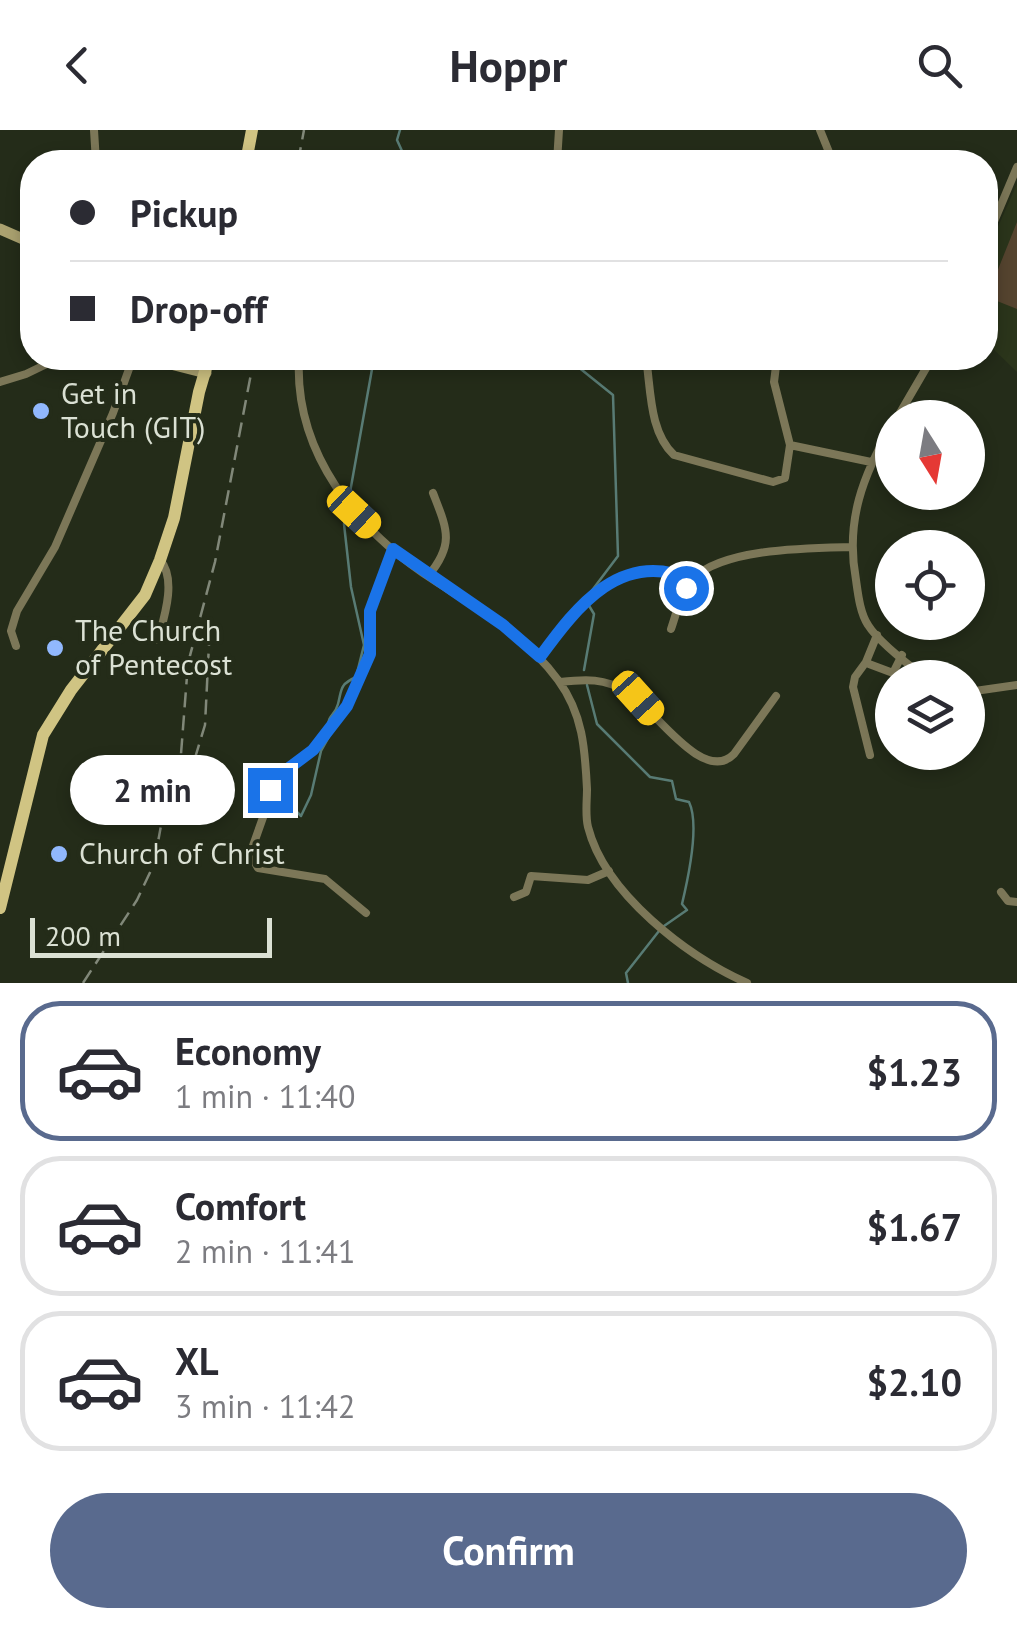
<!DOCTYPE html>
<html lang="en">
<head>
<meta charset="utf-8">
<style>
  :root { --surface:#fff; --page:#f7f7f7; --text:#2b2b33; --muted:#7c7c81; --line:#e1e1e2; --accent:#596a8e }
  body { margin:0; font-family:"PT Sans",sans-serif; background:var(--page); color:var(--text); height:100vh; display:flex; flex-direction:column; font-size:38px; white-space:nowrap }
  * { box-sizing:border-box; margin:0 }
  p { font-size:32px; color:var(--muted) }
  .icon { flex:none; width:55px; height:55px; fill:none; stroke:currentColor; stroke-width:2; stroke-linecap:round; stroke-linejoin:round }
  .map { position:relative; height:853px; overflow:hidden }
  .drawer { display:flex; flex-direction:column; background:var(--surface); flex:1 }
  .drawer>* { flex:none }
  .top-card { position:absolute; left:20px; top:20px; width:978px; height:220px; border-radius:40px; box-shadow:0 5px 15px #0003; display:grid; align-content:center; height:220px; padding:0 50px; background:var(--surface) }
  .needle { width:65px; rotate:169deg }
  .buttons { position:absolute; left:875px; top:270px; display:grid; gap:20px }
  .buttons a { display:grid; place-items:center; width:110px; height:110px; border-radius:50%; background:var(--surface); box-shadow:0 5px 15px #0003; font-size:50px }
  .scale { position:absolute; left:30px; bottom:25px; width:242px; box-sizing:border-box; padding-left:10px; border:5px solid #dbe1d4; border-top:0; font-size:28px; line-height:35px; white-space:nowrap; color:#dbe1d4; -webkit-text-stroke:8px #242c19; paint-order:stroke }
  .end { position:absolute; width:45px; height:45px; margin:-22px; border:12px solid #1a73e8; background:#fff; box-shadow:0 0 0 5px #fff }
  .from { border-radius:50% }
  .bubble { position:absolute; height:70px; border-radius:35px; background:var(--surface); box-shadow:0 5px 15px #0003; font-size:32px; font-weight:600; line-height:70px; text-align:center }
  .car { position:absolute; width:30px; height:60px; margin:-30px -15px; border-radius:12px; box-shadow:0 0 8px 2px #0007; background:linear-gradient(#f5c518 24%,#345 0 40%,#f5c518 0 76%,#345 0 86%,#f5c518 0) }
  .top-card b { display:flex; align-items:center; gap:35px; height:95px; font-size:38px }
  .top-card b+b { border-top:2px solid var(--line) }
  .top-card i { width:25px; height:25px; background:var(--text) }
  ul { padding:18px 0 0; list-style:none }
  li { display:flex; align-items:center; gap:30px; height:140px; margin:0 20px 15px; padding:0 30px; border:5px solid var(--line); border-radius:40px }
  li div { flex:1 }
  li b { display:block; font-size:38px }
  li em { font-style:normal; font-weight:600 }
  li.selected { border-color:var(--accent) }
  li>.icon { width:90px; height:90px; stroke-width:1.5 }
  .cta { display:flex; gap:20px; margin-top:auto; padding:20px 50px }
  .cta a { flex:1; height:115px; border-radius:60px; background:var(--accent); color:#fff; font-size:40px; font-weight:600; line-height:115px; text-align:center }
  header { display:flex; justify-content:space-between; align-items:center; height:130px; padding:0 50px; background:var(--surface); font-size:45px; font-weight:600 }
  .map>svg:first-child { display:block }
  .built { fill:#2b351b }
  .green { fill:#55442f }
  .lines { fill:none; stroke-linecap:round; stroke-linejoin:round }
  .stream { stroke:#587b74; stroke-width:2.5 }
  .street { stroke:#7c7758; stroke-width:8 }
  .secondary { stroke:#aba270; stroke-width:11 }
  .primary { stroke:#d0c483; stroke-width:12 }
  .rail { stroke:#818879; stroke-width:2.5; stroke-dasharray:15 8; stroke-linecap:butt }
  .route { stroke:#1a73e8; stroke-width:12 }
  .poi-dot { fill:#91b8fd; stroke:#242c19; stroke-width:4 }
  .labels { text-anchor:middle; stroke-width:8; stroke-linejoin:round; paint-order:stroke }
  .poi-label { font-size:30px; fill:#dbe1d4; stroke:#242c19; text-anchor:start }
</style>
</head>
<body>
<header><svg class="icon" aria-label="back" viewBox="0 0 24 24"><path d="M15 5l-7 7 7 7"/></svg>Hoppr<svg class="icon" aria-label="search" viewBox="0 0 24 24"><circle cx="10" cy="10" r="6"/><path d="M15 15l6 6"/></svg></header>
<div class="map">
<svg width="1017" height="853" viewBox="0 0 1017 853">
  <rect width="100%" height="100%" fill="#242c19"/>
  <!-- built -->
  <path class="built" d="M 1017,54 L 1017,242 L 985,211 L 985,126 Z"/>
  <!-- green -->
  <path class="green" d="M 1017,92 L 1017,179 L 987,167 Z"/>
  <g class="lines">
    <!-- stream -->
    <path class="stream" d="M 400,0 L 397,10 L 407,32
      M 567,228 L 613,265 L 618,426 L 587,467
      M 349,368 L 374,228
      M 584,540 L 594,484 L 588,474
      M 587,555 L 597,594 L 650,647 L 672,651 L 676,669 L 689,672 C 700,695 688,749 682,774 L 687,780 L 664,796
      M 328,597 C 328,584 335,586 338,574 C 342,559 339,555 356,547 L 364,515 L 351,457 L 344,394 L 347,376
      M 252,662 L 293,678 L 301,686 L 311,665 L 321,621 L 330,605
      M 628,853 L 626,843 L 659,801"/>
    <!-- street -->
    <path class="street" d="M 94,0 L 96,32
      M 820,0 L 833,32
      M 557,32 L 559,0
      M 985,113 L 1017,37
      M 299,228 C 294,323 357,401 435,451 C 480,480 526,506 558,550 C 583,584 585,619 587,659 C 587,671 585,685 588,697 C 605,764 687,826 747,853
      M 646,228 C 651,259 649,302 674,325 L 773,352 L 785,348 L 790,315 L 871,332
      M 777,228 L 774,252 L 790,315
      M 0,252 L 26,244 L 59,228
      M 897,288 L 932,228
      M 892,295 C 863,345 845,391 856,450 C 858,464 860,483 868,495 C 878,511 910,536 926,548
      M 428,446 C 455,414 447,399 433,363
      M 671,499 C 677,482 681,461 693,449 C 722,418 810,418 851,417
      M 877,505 L 866,532 L 869,534 L 893,543 L 902,525
      M 158,510 C 164,488 177,449 160,430
      M 16,516 L 11,501 L 17,481 L 55,417 L 113,283 L 133,228
      M 540,527 C 578,476 621,418 691,450
      M 866,532 L 855,547 L 853,557 L 870,625
      M 560,552 C 586,549 604,548 628,562 C 652,576 703,656 734,624 L 776,566
      M 968,562 L 1017,555
      M 1001,762 L 1008,771 L 1017,772
      M 514,767 L 526,762 L 531,746 L 588,750 L 609,741
      M 366,783 L 325,749 L 258,738 L 250,724 L 276,651 L 313,620 L 347,576 L 370,523 L 370,481 L 393,419"/>
    <!-- secondary -->
    <path class="secondary" d="M 0,99 L 32,113
      M 147,228 L 206,243"/>
    <!-- primary -->
    <path class="primary" d="M 246,32 L 252,0
      M 0,778 L 43,605 L 71,560 L 145,465 L 160,430 L 174,388 L 199,262 L 209,228"/>
    <!-- rail -->
    <path class="rail" d="M 298,32 L 304,0
      M 188,651 L 205,595 L 210,494
      M 83,853 L 137,770 L 154,734 L 162,690 L 181,624 L 188,533 L 215,432 L 254,228"/>
  </g>
  <g class="lines">
    <!-- route -->
    <path class="route" d="M 270,660 L 285,641 L 313,620 L 347,576 L 370,524 L 370,481 L 393,419 L 503,495 L 540,527 C 577,476 622,418 692,450 L 686,458"/>
  </g>
  <!-- markers -->
  <g class="poi-dot">
    <circle cx="41" cy="281" r="10"/>
    <circle cx="55" cy="518" r="10"/>
    <circle cx="59" cy="724" r="10"/>
  </g>
  <g class="labels">
    <!-- poi labels -->
    <g class="poi-label">
      <text x="61" y="274">Get in<tspan x="61" dy="34">Touch (GIT)</tspan></text>
      <text x="75" y="511">The Church<tspan x="75" dy="34">of Pentecost</tspan></text>
      <text x="79" y="734">Church of Christ</text>
    </g>
  </g>
</svg>
<div class="buttons">
<a><svg class="needle" viewBox="-14 -14 28 28"><path d="M0-13l5 13h-10z" fill="#e53935"/><path d="M0 13l5-13h-10z" fill="#7c7c81"/></svg></a>
<a><svg class="icon" aria-label="locate" viewBox="0 0 24 24"><circle cx="12" cy="12" r="6"/><path d="M12 2v4M12 18v4M2 12h4M18 12h4"/></svg></a>
<a><svg class="icon" aria-label="layers" viewBox="0 0 24 24"><path d="M12 4l9 5-9 5-9-5zM3 14l9 5 9-5"/></svg></a>
</div>
<div class="scale">200 m</div>
<i class="end from" style="left:686px;top:458px"></i>
<i class="end" style="left:270px;top:660px"></i>
<div class="bubble" style="left:70px;top:625px;width:165px">2 min</div>
<i class="car" style="left:354px;top:382px;rotate:133deg"></i>
<i class="car" style="left:638px;top:568px;rotate:138deg"></i>
<div class="top-card">
<b><i class="from"></i>Pickup</b>
<b><i></i>Drop-off</b>
</div>
</div>
<section class="drawer">
<ul>
<li class="selected"><svg class="icon" aria-label="car" viewBox="0 0 24 24"><path d="M5 17H2v-5l4-1 3-4h7l3 4 3 1v5h-3M9 17h6M6 11h13"/><circle cx="7" cy="17" r="2"/><circle cx="17" cy="17" r="2"/></svg><div><b>Economy</b><p>1 min · 11:40</p></div><em>$1.23</em></li>
<li><svg class="icon" aria-label="car" viewBox="0 0 24 24"><path d="M5 17H2v-5l4-1 3-4h7l3 4 3 1v5h-3M9 17h6M6 11h13"/><circle cx="7" cy="17" r="2"/><circle cx="17" cy="17" r="2"/></svg><div><b>Comfort</b><p>2 min · 11:41</p></div><em>$1.67</em></li>
<li><svg class="icon" aria-label="car" viewBox="0 0 24 24"><path d="M5 17H2v-5l4-1 3-4h7l3 4 3 1v5h-3M9 17h6M6 11h13"/><circle cx="7" cy="17" r="2"/><circle cx="17" cy="17" r="2"/></svg><div><b>XL</b><p>3 min · 11:42</p></div><em>$2.10</em></li>
</ul>
<div class="cta"><a>Confirm</a></div>
</section>
</body>
</html>
